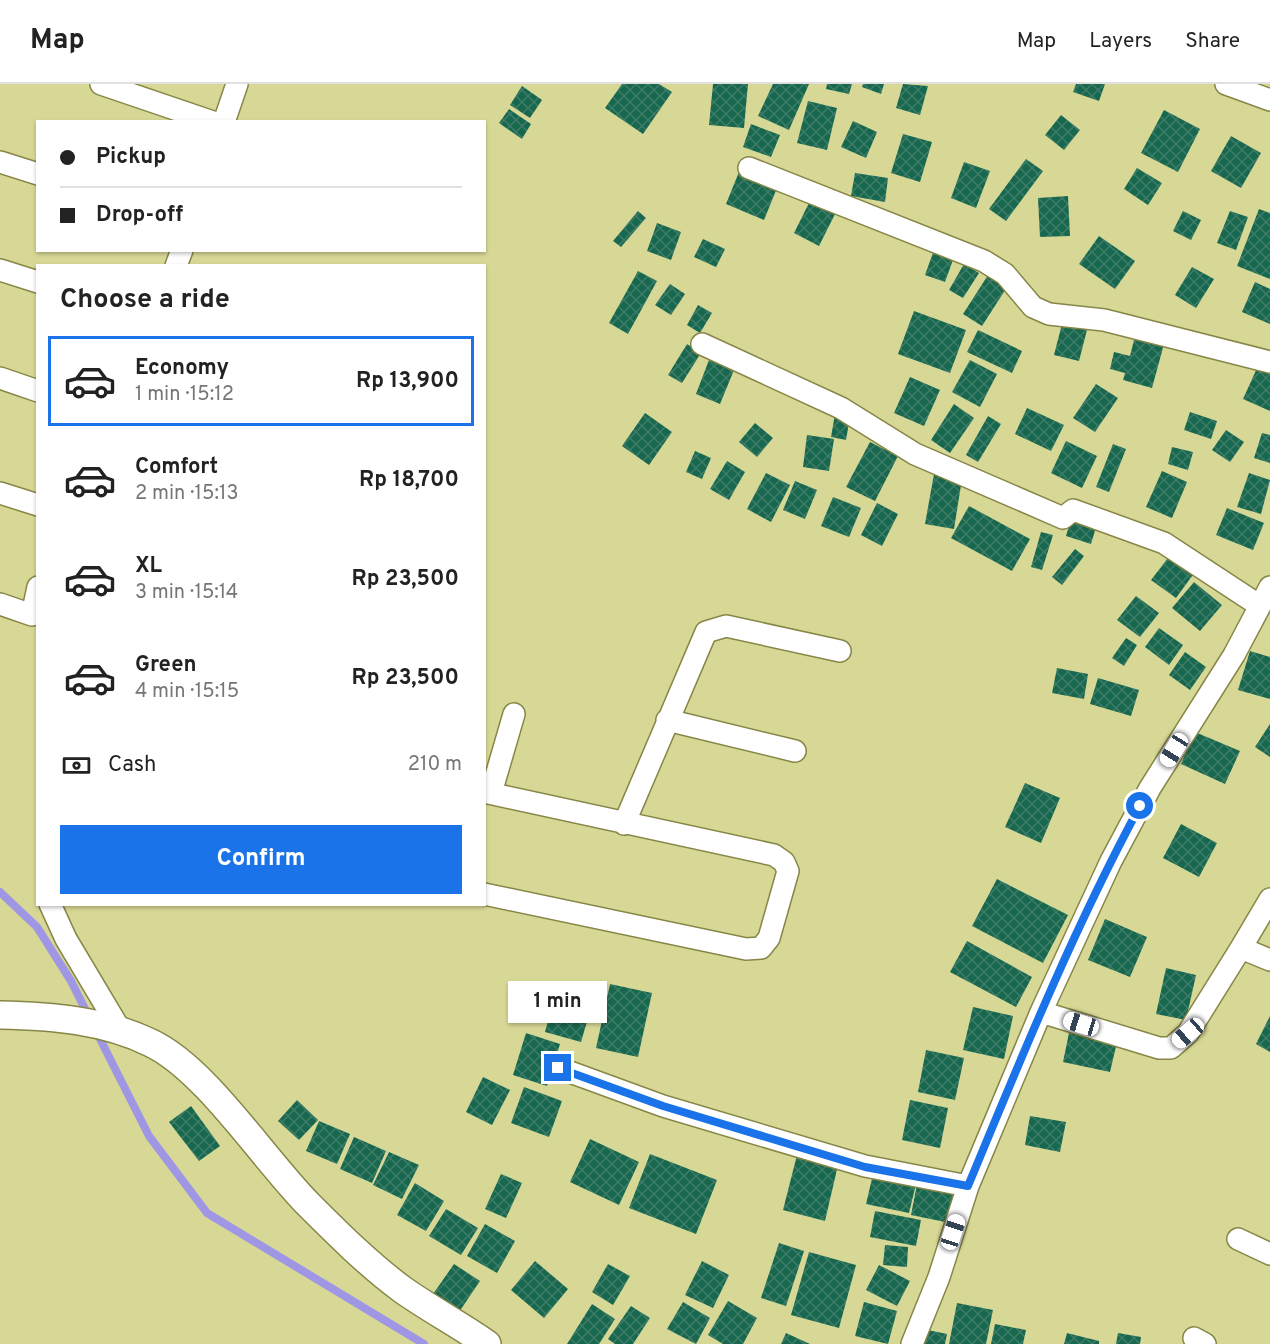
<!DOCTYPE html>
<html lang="en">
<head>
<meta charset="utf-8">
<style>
  :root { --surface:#fff; --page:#f2f2f2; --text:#222; --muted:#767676; --line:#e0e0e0; --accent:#1a73e8 }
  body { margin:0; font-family:Overpass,sans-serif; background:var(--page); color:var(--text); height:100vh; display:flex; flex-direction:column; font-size:22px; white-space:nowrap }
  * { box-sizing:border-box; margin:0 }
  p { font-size:20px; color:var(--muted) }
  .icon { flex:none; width:33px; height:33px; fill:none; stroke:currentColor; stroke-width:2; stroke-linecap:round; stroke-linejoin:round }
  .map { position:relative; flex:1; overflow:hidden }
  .details { position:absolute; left:36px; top:180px; width:450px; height:642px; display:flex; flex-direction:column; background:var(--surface); border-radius:0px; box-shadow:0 2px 4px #0004 }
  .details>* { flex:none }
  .hud { position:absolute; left:36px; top:36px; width:450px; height:132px; border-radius:0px; box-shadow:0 2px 4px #0004; display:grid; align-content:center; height:132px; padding:0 24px; background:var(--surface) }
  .end { position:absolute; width:27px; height:27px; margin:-14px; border:8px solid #1a73e8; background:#fff; box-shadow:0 0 0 3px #fff }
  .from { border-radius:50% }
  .bubble { position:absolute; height:42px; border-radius:0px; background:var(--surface); box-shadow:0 2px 4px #0004; font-size:20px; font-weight:700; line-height:42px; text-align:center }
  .car { position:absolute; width:18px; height:36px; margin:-18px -9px; border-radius:8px; box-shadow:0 0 4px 2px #0007; background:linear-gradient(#fff 24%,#345 0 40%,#fff 0 76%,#345 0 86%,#fff 0) }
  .hud b { display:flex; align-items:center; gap:21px; height:57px; font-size:22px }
  .hud b+b { border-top:2px solid var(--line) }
  .hud i { width:15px; height:15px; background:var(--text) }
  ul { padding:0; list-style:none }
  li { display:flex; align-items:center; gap:18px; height:90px; margin:0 12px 9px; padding:0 12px; border:3px solid transparent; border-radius:0px }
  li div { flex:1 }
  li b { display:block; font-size:22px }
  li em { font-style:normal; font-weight:700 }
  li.active { border-color:var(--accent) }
  li>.icon { width:54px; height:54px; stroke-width:1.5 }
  h2 { padding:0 24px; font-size:27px; line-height:72px }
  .pay { display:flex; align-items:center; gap:15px; height:66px; padding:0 24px; font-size:22px }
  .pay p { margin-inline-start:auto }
  .cta { display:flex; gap:12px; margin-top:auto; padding:12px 24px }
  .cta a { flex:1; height:69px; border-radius:0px; background:var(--accent); color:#fff; font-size:24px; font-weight:700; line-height:69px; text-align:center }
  header { display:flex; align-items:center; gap:36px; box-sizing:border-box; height:84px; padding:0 30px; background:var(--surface); border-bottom:2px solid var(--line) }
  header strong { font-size:28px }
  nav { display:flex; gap:33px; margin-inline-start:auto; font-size:21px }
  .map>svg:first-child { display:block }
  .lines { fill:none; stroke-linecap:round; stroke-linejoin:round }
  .stream { stroke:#9f97e4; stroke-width:8 }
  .building { fill:url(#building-cross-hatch) }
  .minor-casing { stroke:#878647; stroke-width:24 }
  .tertiary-casing { stroke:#878647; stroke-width:30 }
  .minor { stroke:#fff; stroke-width:21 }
  .tertiary { stroke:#fff; stroke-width:27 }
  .route { stroke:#1a73e8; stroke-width:8 }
</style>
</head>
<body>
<header>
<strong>Map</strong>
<nav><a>Map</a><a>Layers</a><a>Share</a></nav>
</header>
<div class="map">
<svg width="1270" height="1260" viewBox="0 0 1270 1260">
  <defs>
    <pattern id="building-cross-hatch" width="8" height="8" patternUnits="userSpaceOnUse" patternTransform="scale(1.5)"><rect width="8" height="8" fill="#17684f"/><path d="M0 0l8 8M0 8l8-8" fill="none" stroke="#3f7c68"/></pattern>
  </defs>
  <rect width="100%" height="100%" fill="#d8d896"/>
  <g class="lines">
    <!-- stream -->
    <path class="stream" d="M 0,808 L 37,843 L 71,897 L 89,933
      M 96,947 L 149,1052 L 207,1129 L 424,1260"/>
  </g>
  <!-- building -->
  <path class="building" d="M 622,0 L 659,0 L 672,8 L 643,50 L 605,24 Z
    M 713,0 L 748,0 L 744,44 L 709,41 Z
    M 773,0 L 809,0 L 789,46 L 758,32 Z
    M 827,0 L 852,0 L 849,10 L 826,5 Z
    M 863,0 L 884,0 L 881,10 L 862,3 Z
    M 903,0 L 928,2 L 920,31 L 896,24 Z
    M 1076,0 L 1105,0 L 1099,17 L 1073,8 Z
    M 522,2 L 542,16 L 530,34 L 510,21 Z
    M 808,17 L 837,24 L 827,66 L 797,59 Z
    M 509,25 L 531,40 L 522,55 L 499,39 Z
    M 1164,26 L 1200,45 L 1178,88 L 1141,69 Z
    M 1061,31 L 1080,46 L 1064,66 L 1045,51 Z
    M 853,37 L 877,48 L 866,74 L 841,63 Z
    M 751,40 L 780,51 L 771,73 L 743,63 Z
    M 903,50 L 932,58 L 920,98 L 891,89 Z
    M 1231,52 L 1261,69 L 1241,104 L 1211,87 Z
    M 1026,75 L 1043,87 L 1006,137 L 989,125 Z
    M 964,78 L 990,87 L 976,124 L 951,114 Z
    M 1137,84 L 1162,99 L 1148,121 L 1124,105 Z
    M 739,88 L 777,104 L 764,136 L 726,120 Z
    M 855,89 L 888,94 L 885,118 L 851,112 Z
    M 1068,112 L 1070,152 L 1040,153 L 1038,114 Z
    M 810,117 L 835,130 L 819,162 L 794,149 Z
    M 1259,125 L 1270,129 L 1270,195 L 1237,182 Z
    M 638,127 L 646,134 L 621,163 L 613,157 Z
    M 1183,127 L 1201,136 L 1191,156 L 1173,147 Z
    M 1230,127 L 1248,133 L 1236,166 L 1217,159 Z
    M 657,139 L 681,148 L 671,176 L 647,167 Z
    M 1099,152 L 1135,177 L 1115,205 L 1079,180 Z
    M 703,155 L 725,165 L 716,183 L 694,173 Z
    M 934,166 L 954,173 L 945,198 L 925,191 Z
    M 964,180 L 979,189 L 963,214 L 949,206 Z
    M 1192,183 L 1214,195 L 1196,224 L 1175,211 Z
    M 638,187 L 657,197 L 628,250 L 609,239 Z
    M 990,188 L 1009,200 L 982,242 L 963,230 Z
    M 1255,198 L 1270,205 L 1270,240 L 1242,228 Z
    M 670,200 L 685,210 L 671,231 L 655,221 Z
    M 698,221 L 712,229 L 700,249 L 687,241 Z
    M 914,227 L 966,246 L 950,289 L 898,270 Z
    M 1063,236 L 1088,242 L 1079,277 L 1054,271 Z
    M 978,246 L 1022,267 L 1012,289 L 967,268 Z
    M 1135,252 L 1164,260 L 1152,304 L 1123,296 L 1125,289 L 1110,285 L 1114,268 L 1130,272 Z
    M 687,260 L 701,269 L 682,299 L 668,291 Z
    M 709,276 L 734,286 L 720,320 L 696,310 Z
    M 970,276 L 997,290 L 980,323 L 952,308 Z
    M 1258,282 L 1270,287 L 1270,327 L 1243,315 Z
    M 910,293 L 940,306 L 924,342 L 894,329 Z
    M 1096,300 L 1118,314 L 1095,348 L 1073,334 Z
    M 954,320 L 974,334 L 950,369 L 931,356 Z
    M 1027,324 L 1064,341 L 1051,367 L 1015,350 Z
    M 1190,328 L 1217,337 L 1211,355 L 1184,346 Z
    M 645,329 L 672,348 L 649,381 L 622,362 Z
    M 835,330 L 850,333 L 846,356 L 831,353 Z
    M 988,332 L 1001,340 L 978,378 L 966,371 Z
    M 755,339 L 773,354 L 757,373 L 739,358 Z
    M 1226,346 L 1244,358 L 1230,378 L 1212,366 Z
    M 1262,349 L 1270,351 L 1270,379 L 1254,374 Z
    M 807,351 L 834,355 L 829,387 L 803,383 Z
    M 1066,357 L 1097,372 L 1082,404 L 1051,389 Z
    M 870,358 L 898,372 L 875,417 L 846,403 Z
    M 1113,360 L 1126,365 L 1109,408 L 1096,403 Z
    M 1172,363 L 1193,368 L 1188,386 L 1168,380 Z
    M 695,367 L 711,374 L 702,395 L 686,388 Z
    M 727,377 L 745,388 L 729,416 L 710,405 Z
    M 1162,387 L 1187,398 L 1172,434 L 1146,423 Z
    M 766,389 L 790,401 L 771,438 L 747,425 Z
    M 1249,389 L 1270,396 L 1261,430 L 1237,423 Z
    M 934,390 L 962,395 L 954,445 L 925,440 Z
    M 795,397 L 817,406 L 805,435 L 783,426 Z
    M 833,413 L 861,424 L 849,453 L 821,442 Z
    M 877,419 L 898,430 L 882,462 L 861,451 Z
    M 969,422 L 1030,455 L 1012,487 L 951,454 Z
    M 1227,424 L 1264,439 L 1253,466 L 1216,451 Z
    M 1072,432 L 1097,440 L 1091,460 L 1066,452 Z
    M 1041,448 L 1053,451 L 1042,486 L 1031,483 Z
    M 1075,465 L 1084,472 L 1062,501 L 1052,493 Z
    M 1171,470 L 1195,488 L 1176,514 L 1151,496 Z
    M 1194,498 L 1222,521 L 1200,547 L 1172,524 Z
    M 1136,512 L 1159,529 L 1140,553 L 1117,536 Z
    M 1159,544 L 1183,561 L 1169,581 L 1145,563 Z
    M 1126,554 L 1137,561 L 1124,582 L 1112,574 Z
    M 1250,567 L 1270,573 L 1270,615 L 1238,606 Z
    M 1185,568 L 1206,583 L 1190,606 L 1169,591 Z
    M 1057,584 L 1088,590 L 1084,615 L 1052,609 Z
    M 1098,594 L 1139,606 L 1131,632 L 1090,620 Z
    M 1270,640 L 1270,673 L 1255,663 Z
    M 1195,648 L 1240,667 L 1225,700 L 1181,680 Z
    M 1025,699 L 1060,714 L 1041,759 L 1005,743 Z
    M 1181,740 L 1217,759 L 1199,793 L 1163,774 Z
    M 997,795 L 1068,831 L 1043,879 L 972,842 Z
    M 1105,835 L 1147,853 L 1130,893 L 1088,876 Z
    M 967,857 L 1032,893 L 1016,923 L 950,888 Z
    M 1166,884 L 1196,891 L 1186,936 L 1156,930 Z
    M 610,900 L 652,909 L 638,973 L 596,964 Z
    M 554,913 L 591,924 L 581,958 L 545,948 Z
    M 973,923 L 1013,932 L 1004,975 L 963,966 Z
    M 1270,932 L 1270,968 L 1256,960 Z
    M 1070,944 L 1118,954 L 1110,988 L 1063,978 Z
    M 526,949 L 560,960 L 547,1002 L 513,991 Z
    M 926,966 L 964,974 L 955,1016 L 918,1008 Z
    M 483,993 L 510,1006 L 492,1041 L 466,1028 Z
    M 524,1003 L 562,1017 L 549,1053 L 511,1039 Z
    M 297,1016 L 318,1036 L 299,1056 L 278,1037 Z
    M 910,1016 L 948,1024 L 940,1064 L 902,1056 Z
    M 191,1022 L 220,1062 L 199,1077 L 169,1038 Z
    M 1030,1032 L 1066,1038 L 1060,1068 L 1025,1061 Z
    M 319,1037 L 350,1050 L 337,1080 L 306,1067 Z
    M 354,1053 L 386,1067 L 372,1099 L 340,1085 Z
    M 590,1055 L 639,1078 L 619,1121 L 570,1098 Z
    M 389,1068 L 419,1081 L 402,1115 L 373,1101 Z
    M 650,1070 L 717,1096 L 696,1150 L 629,1124 Z
    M 797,1071 L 838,1081 L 825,1137 L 783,1126 Z
    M 874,1086 L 917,1096 L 909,1129 L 866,1120 Z
    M 501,1090 L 522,1099 L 506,1134 L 485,1125 Z
    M 918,1095 L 962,1104 L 955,1140 L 911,1131 Z
    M 415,1099 L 444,1117 L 426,1147 L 397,1131 Z
    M 446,1125 L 478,1144 L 461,1171 L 429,1152 Z
    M 875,1127 L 921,1136 L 916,1162 L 870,1153 Z
    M 485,1140 L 515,1157 L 497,1189 L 467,1172 Z
    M 779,1159 L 804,1167 L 786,1222 L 761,1214 Z
    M 885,1161 L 908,1163 L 907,1183 L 883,1181 Z
    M 809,1168 L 856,1181 L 839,1244 L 791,1231 Z
    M 535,1177 L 568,1205 L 544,1234 L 511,1206 Z
    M 702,1177 L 729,1191 L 713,1224 L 685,1211 Z
    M 454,1180 L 480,1197 L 457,1231 L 431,1213 Z
    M 608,1180 L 630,1192 L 613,1221 L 592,1208 Z
    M 879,1181 L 910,1197 L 897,1222 L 866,1206 Z
    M 728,1217 L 757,1234 L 743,1260 L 723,1260 L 708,1251 Z
    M 683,1218 L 710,1234 L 696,1260 L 667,1245 Z
    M 864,1218 L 897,1227 L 888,1260 L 855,1252 Z
    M 957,1219 L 993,1226 L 986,1260 L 949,1260 Z
    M 592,1220 L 615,1235 L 599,1260 L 567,1260 Z
    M 631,1222 L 650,1234 L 633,1260 L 615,1260 L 608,1255 Z
    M 995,1240 L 1026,1246 L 1023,1260 L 991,1260 Z
    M 923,1245 L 947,1250 L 945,1260 L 920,1260 Z
    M 786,1249 L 810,1260 L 781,1260 Z
    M 1067,1249 L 1099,1257 L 1099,1260 L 1064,1260 Z
    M 1118,1249 L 1141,1253 L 1140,1260 L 1116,1260 Z"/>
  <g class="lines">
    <!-- minor casing -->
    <g class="minor-casing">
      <path id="minor" d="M 101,0 L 213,38
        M 1226,0 L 1270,16
        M 224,38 L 237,0
        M 0,78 L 38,90
        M 749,84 L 984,177 L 1005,190 L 1033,223 L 1049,230 L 1104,236 L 1270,278
        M 176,182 L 182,166
        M 0,186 L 38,198
        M 702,260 L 841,324 L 915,370 L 1063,434 L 1073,426 L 1164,459 L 1260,522
        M 0,294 L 38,307
        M 0,409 L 38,421
        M 0,520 L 32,531 L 38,503
        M 667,636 L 795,667
        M 484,708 L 774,771 L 784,778 L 788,787 L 769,854 L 761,864 L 746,865 L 484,810
        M 491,709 L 514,630
        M 624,740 L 706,548 L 726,542 L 840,567
        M 50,820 L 66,855 L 122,949
        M 1241,864 L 1270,815
        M 1041,928 L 1159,964 L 1171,964 L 1188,949 L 1241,864 L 1270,876
        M 559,984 L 663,1022 L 865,1082 L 968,1102
        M 1238,1155 L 1270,1170
        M 1194,1254 L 1205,1260
        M 912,1260 L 939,1193 L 968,1102 L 1041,928 L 1111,777 L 1150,704 L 1234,571 L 1270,503"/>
    </g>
    <!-- tertiary casing -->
    <g class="tertiary-casing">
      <path id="tertiary" d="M 0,931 C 51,932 104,936 151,959 C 206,985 264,1076 309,1121 C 338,1150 369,1181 403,1206 C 430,1225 460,1241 487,1260"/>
    </g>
    <!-- minor -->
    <use href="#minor" class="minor"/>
    <!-- tertiary -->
    <use href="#tertiary" class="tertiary"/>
  </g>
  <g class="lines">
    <!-- route -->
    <path class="route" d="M 558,984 L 663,1022 L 865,1083 L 968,1102 C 1021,974 1074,844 1140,722"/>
  </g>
</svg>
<i class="end from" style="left:1140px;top:722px"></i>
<i class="end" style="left:558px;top:984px"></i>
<div class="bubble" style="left:508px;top:897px;width:99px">1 min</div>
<i class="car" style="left:1174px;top:666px;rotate:212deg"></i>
<i class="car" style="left:1081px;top:940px;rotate:287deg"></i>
<i class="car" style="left:1188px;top:949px;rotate:229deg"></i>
<i class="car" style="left:953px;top:1148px;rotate:18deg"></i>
<div class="hud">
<b><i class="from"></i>Pickup</b>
<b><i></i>Drop-off</b>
</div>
<section class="details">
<h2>Choose a ride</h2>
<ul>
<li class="active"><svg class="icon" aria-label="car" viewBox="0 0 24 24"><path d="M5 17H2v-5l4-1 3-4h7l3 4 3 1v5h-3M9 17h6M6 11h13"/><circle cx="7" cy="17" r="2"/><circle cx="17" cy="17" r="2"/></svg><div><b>Economy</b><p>1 min · 15:12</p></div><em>Rp 13,900</em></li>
<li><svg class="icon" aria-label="car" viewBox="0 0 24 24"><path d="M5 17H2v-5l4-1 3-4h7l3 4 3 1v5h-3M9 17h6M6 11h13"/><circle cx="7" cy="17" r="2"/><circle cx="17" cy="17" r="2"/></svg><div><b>Comfort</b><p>2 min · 15:13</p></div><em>Rp 18,700</em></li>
<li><svg class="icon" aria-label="car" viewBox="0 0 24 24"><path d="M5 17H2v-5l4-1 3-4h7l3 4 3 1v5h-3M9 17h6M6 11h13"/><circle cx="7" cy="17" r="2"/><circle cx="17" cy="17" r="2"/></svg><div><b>XL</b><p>3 min · 15:14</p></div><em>Rp 23,500</em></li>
<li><svg class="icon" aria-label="car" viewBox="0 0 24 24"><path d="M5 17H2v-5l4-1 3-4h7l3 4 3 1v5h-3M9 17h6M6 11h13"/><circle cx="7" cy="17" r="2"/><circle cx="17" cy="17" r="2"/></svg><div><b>Green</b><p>4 min · 15:15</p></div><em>Rp 23,500</em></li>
</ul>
<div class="pay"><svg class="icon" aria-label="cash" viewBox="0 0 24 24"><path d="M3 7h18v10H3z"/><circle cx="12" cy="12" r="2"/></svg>Cash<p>210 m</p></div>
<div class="cta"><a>Confirm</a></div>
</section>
</div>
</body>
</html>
